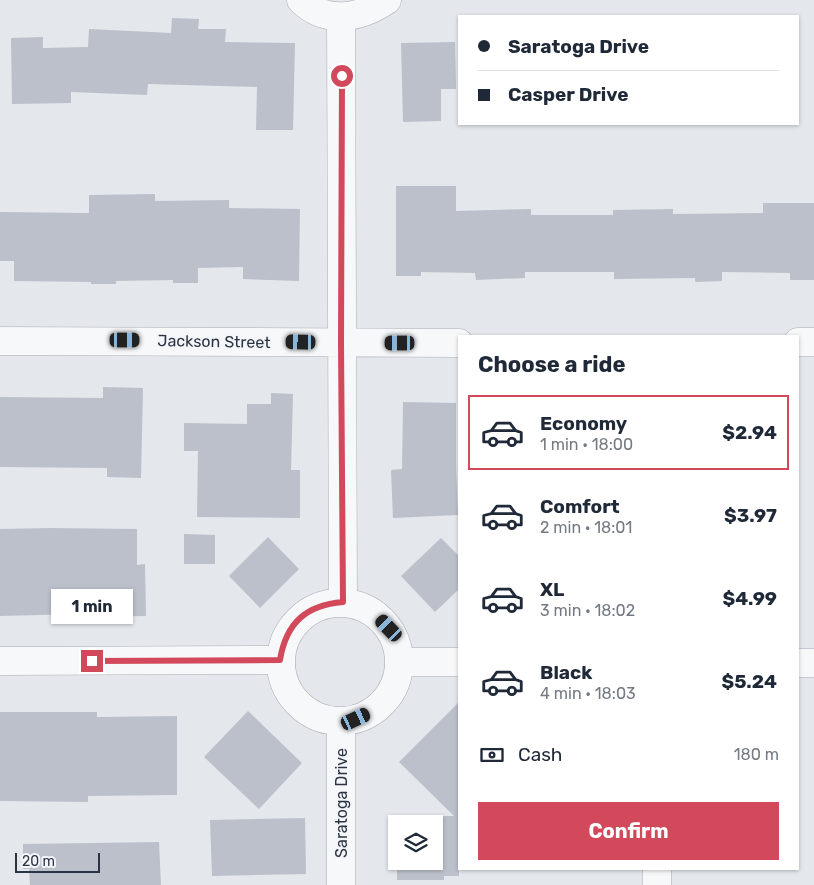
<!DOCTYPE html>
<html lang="en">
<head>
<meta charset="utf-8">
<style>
  :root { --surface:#fff; --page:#f2f2f3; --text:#1f2937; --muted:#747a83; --line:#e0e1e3; --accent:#d1495b }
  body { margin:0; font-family:Rubik,sans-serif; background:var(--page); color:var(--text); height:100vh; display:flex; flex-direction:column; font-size:19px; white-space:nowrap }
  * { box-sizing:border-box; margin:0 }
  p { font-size:16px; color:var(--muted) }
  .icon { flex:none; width:28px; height:28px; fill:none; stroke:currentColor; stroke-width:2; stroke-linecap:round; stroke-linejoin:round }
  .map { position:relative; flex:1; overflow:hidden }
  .panel { position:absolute; left:458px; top:335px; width:341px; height:535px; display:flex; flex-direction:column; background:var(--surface); border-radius:0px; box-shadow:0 1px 4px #0004 }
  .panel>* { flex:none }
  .banner { position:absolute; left:458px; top:15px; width:341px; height:110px; border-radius:0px; box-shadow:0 1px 4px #0004; display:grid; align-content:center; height:110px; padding:0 20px; background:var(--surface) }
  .buttons { position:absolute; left:388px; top:815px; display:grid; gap:10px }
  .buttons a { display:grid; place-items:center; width:55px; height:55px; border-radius:0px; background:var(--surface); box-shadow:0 1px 4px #0004; font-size:25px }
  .scale { position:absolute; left:15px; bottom:12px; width:85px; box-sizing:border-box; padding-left:5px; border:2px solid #2b3445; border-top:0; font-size:14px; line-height:18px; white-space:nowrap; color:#2b3445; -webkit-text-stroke:4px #f4f6f9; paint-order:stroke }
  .end { position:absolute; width:22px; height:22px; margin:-11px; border:6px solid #d1495b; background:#fff; box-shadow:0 0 0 2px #fff }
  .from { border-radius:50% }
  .bubble { position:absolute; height:35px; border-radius:0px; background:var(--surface); box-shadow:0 1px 4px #0004; font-size:16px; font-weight:700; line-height:35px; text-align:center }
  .car { position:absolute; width:15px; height:30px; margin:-15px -8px; border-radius:6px; box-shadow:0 0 4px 1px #0007; background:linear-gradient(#222 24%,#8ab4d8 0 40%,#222 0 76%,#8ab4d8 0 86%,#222 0) }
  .banner b { display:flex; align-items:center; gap:18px; height:48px; font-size:19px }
  .banner b+b { border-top:1px solid var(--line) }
  .banner i { width:12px; height:12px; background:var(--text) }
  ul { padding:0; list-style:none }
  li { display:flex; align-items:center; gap:15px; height:75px; margin:0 10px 8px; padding:0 10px; border:2px solid transparent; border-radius:0px }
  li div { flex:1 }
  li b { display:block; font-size:19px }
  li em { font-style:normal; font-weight:700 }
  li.selected { border-color:var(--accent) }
  li>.icon { width:45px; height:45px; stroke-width:1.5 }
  h2 { padding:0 20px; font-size:22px; line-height:60px }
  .pay { display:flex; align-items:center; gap:12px; height:55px; padding:0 20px; font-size:19px }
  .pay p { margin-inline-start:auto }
  .cta { display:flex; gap:10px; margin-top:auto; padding:10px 20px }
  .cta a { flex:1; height:58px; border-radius:0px; background:var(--accent); color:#fff; font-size:20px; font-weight:700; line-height:58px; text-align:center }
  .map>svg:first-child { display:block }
  .building { fill:#bbc0ca }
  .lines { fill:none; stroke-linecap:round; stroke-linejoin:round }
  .minor-casing { stroke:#a9aeb7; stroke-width:29 }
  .tertiary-casing { stroke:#a9aeb7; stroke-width:29 }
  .minor { stroke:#f7f8fa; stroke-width:28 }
  .tertiary { stroke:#f7f8fa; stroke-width:28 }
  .route { stroke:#d1495b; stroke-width:6 }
  .labels { text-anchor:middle; stroke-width:5; stroke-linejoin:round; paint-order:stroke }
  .street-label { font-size:16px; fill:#2b3445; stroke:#f4f6f9 }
</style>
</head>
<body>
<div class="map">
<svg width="814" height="885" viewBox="0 0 814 885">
  <rect width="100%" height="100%" fill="#e4e7ec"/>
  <!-- building -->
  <path class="building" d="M 172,18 L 199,19 L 198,29 L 226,29 L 225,42 L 295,43 L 293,130 L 256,130 L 257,87 L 148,84 L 147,95 L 71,92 L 71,103 L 12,104 L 11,38 L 43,37 L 43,48 L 88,47 L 89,29 L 171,33 Z
    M 455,42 L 456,89 L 441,89 L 441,121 L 403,122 L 401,43 Z
    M 396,186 L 456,186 L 456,211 L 531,209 L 531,215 L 613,215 L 613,210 L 673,209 L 673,214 L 763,213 L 763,203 L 814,203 L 814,280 L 790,280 L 790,273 L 722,272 L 722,281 L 695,282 L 695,278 L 614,279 L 614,272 L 525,272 L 525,278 L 476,280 L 475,273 L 421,272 L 421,276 L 396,276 Z
    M 155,194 L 155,201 L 229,200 L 229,208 L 300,209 L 299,281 L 243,279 L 243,267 L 198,268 L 198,283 L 173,283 L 173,280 L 116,281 L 116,284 L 91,284 L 91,282 L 14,281 L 14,261 L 0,261 L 0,212 L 89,213 L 89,195 Z
    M 103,387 L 143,388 L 141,478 L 107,477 L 107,468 L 0,467 L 0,397 L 103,398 Z
    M 271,393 L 293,394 L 291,470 L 300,470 L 300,518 L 197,517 L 198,451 L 184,451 L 184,423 L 247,424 L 247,404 L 271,404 Z
    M 403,402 L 456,403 L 456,468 L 458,515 L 393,518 L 391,470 L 402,469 Z
    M 51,528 L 137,529 L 137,565 L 145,564 L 146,616 L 80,617 L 80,614 L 0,616 L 0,529 Z
    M 184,534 L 215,535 L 215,564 L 184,564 Z
    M 268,537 L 299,569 L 260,608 L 229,576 Z
    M 441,538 L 459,556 L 459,589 L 435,612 L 401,576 Z
    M 459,702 L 459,876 L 444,876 L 444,880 L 397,880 L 397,861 L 434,861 L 434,824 L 396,824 L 396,841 L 396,816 L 454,816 L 399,762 Z
    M 248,711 L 302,763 L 259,809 L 204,757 Z
    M 0,712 L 97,712 L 97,717 L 177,716 L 177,795 L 88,796 L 88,802 L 0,801 Z
    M 305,818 L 306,874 L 212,876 L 210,820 Z
    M 159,842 L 161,885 L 30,885 L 29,869 L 23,869 L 23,844 Z"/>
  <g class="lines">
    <!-- minor casing -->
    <g class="minor-casing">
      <path id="minor" d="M 301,0 C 326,25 361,18 387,0
        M 341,17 L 343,602
        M 0,341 L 459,343
        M 798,342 L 814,342
        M 0,661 L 280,660
        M 400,662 L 459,662
        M 798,663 L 814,663
        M 657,885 L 657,869"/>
    </g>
    <!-- tertiary casing -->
    <g class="tertiary-casing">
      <path id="tertiary" d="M281 662a59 59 0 1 1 118 0a59 59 0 1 1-118 0Z
        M 341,721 L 341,885"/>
    </g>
    <!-- minor -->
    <use href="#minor" class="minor"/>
    <!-- tertiary -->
    <use href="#tertiary" class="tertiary"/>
  </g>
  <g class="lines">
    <!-- route -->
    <path class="route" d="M 92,661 L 280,660 C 286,623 306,605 343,602 L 341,343 L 342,76"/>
  </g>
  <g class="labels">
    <!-- street labels -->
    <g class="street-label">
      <text transform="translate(214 341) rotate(1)" y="6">Jackson Street</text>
      <text transform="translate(341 803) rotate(-90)" y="6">Saratoga Drive</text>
    </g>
  </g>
</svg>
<div class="buttons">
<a><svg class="icon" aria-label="layers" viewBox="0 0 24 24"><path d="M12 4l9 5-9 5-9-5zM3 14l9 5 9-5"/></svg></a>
</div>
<div class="scale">20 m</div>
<i class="end from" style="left:342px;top:76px"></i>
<i class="end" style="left:92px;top:661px"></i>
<div class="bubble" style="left:51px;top:589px;width:82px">1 min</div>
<i class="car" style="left:125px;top:340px;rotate:90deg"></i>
<i class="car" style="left:301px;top:342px;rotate:271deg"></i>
<i class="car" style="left:400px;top:343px;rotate:270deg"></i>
<i class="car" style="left:389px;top:628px;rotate:316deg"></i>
<i class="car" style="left:356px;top:719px;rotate:65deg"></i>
<div class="banner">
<b><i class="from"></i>Saratoga Drive</b>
<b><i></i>Casper Drive</b>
</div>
<section class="panel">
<h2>Choose a ride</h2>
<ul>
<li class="selected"><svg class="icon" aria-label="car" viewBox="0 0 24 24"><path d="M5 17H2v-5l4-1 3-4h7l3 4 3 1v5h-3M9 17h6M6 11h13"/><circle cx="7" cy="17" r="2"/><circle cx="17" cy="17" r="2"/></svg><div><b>Economy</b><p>1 min · 18:00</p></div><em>$2.94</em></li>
<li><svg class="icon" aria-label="car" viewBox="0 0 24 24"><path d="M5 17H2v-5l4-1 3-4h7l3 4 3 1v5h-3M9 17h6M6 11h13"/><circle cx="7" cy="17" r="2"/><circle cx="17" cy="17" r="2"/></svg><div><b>Comfort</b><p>2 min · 18:01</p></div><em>$3.97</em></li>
<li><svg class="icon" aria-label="car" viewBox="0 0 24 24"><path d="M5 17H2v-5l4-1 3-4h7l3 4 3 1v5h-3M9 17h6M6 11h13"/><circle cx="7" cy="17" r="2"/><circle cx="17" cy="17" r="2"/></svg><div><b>XL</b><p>3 min · 18:02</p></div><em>$4.99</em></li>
<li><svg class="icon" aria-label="car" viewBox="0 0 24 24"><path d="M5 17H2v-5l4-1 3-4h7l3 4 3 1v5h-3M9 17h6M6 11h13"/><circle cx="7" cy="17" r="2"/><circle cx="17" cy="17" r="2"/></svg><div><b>Black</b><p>4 min · 18:03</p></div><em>$5.24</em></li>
</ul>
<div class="pay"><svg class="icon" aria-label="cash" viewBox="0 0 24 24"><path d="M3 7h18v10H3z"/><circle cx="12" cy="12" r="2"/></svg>Cash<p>180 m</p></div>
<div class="cta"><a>Confirm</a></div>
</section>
</div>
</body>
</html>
